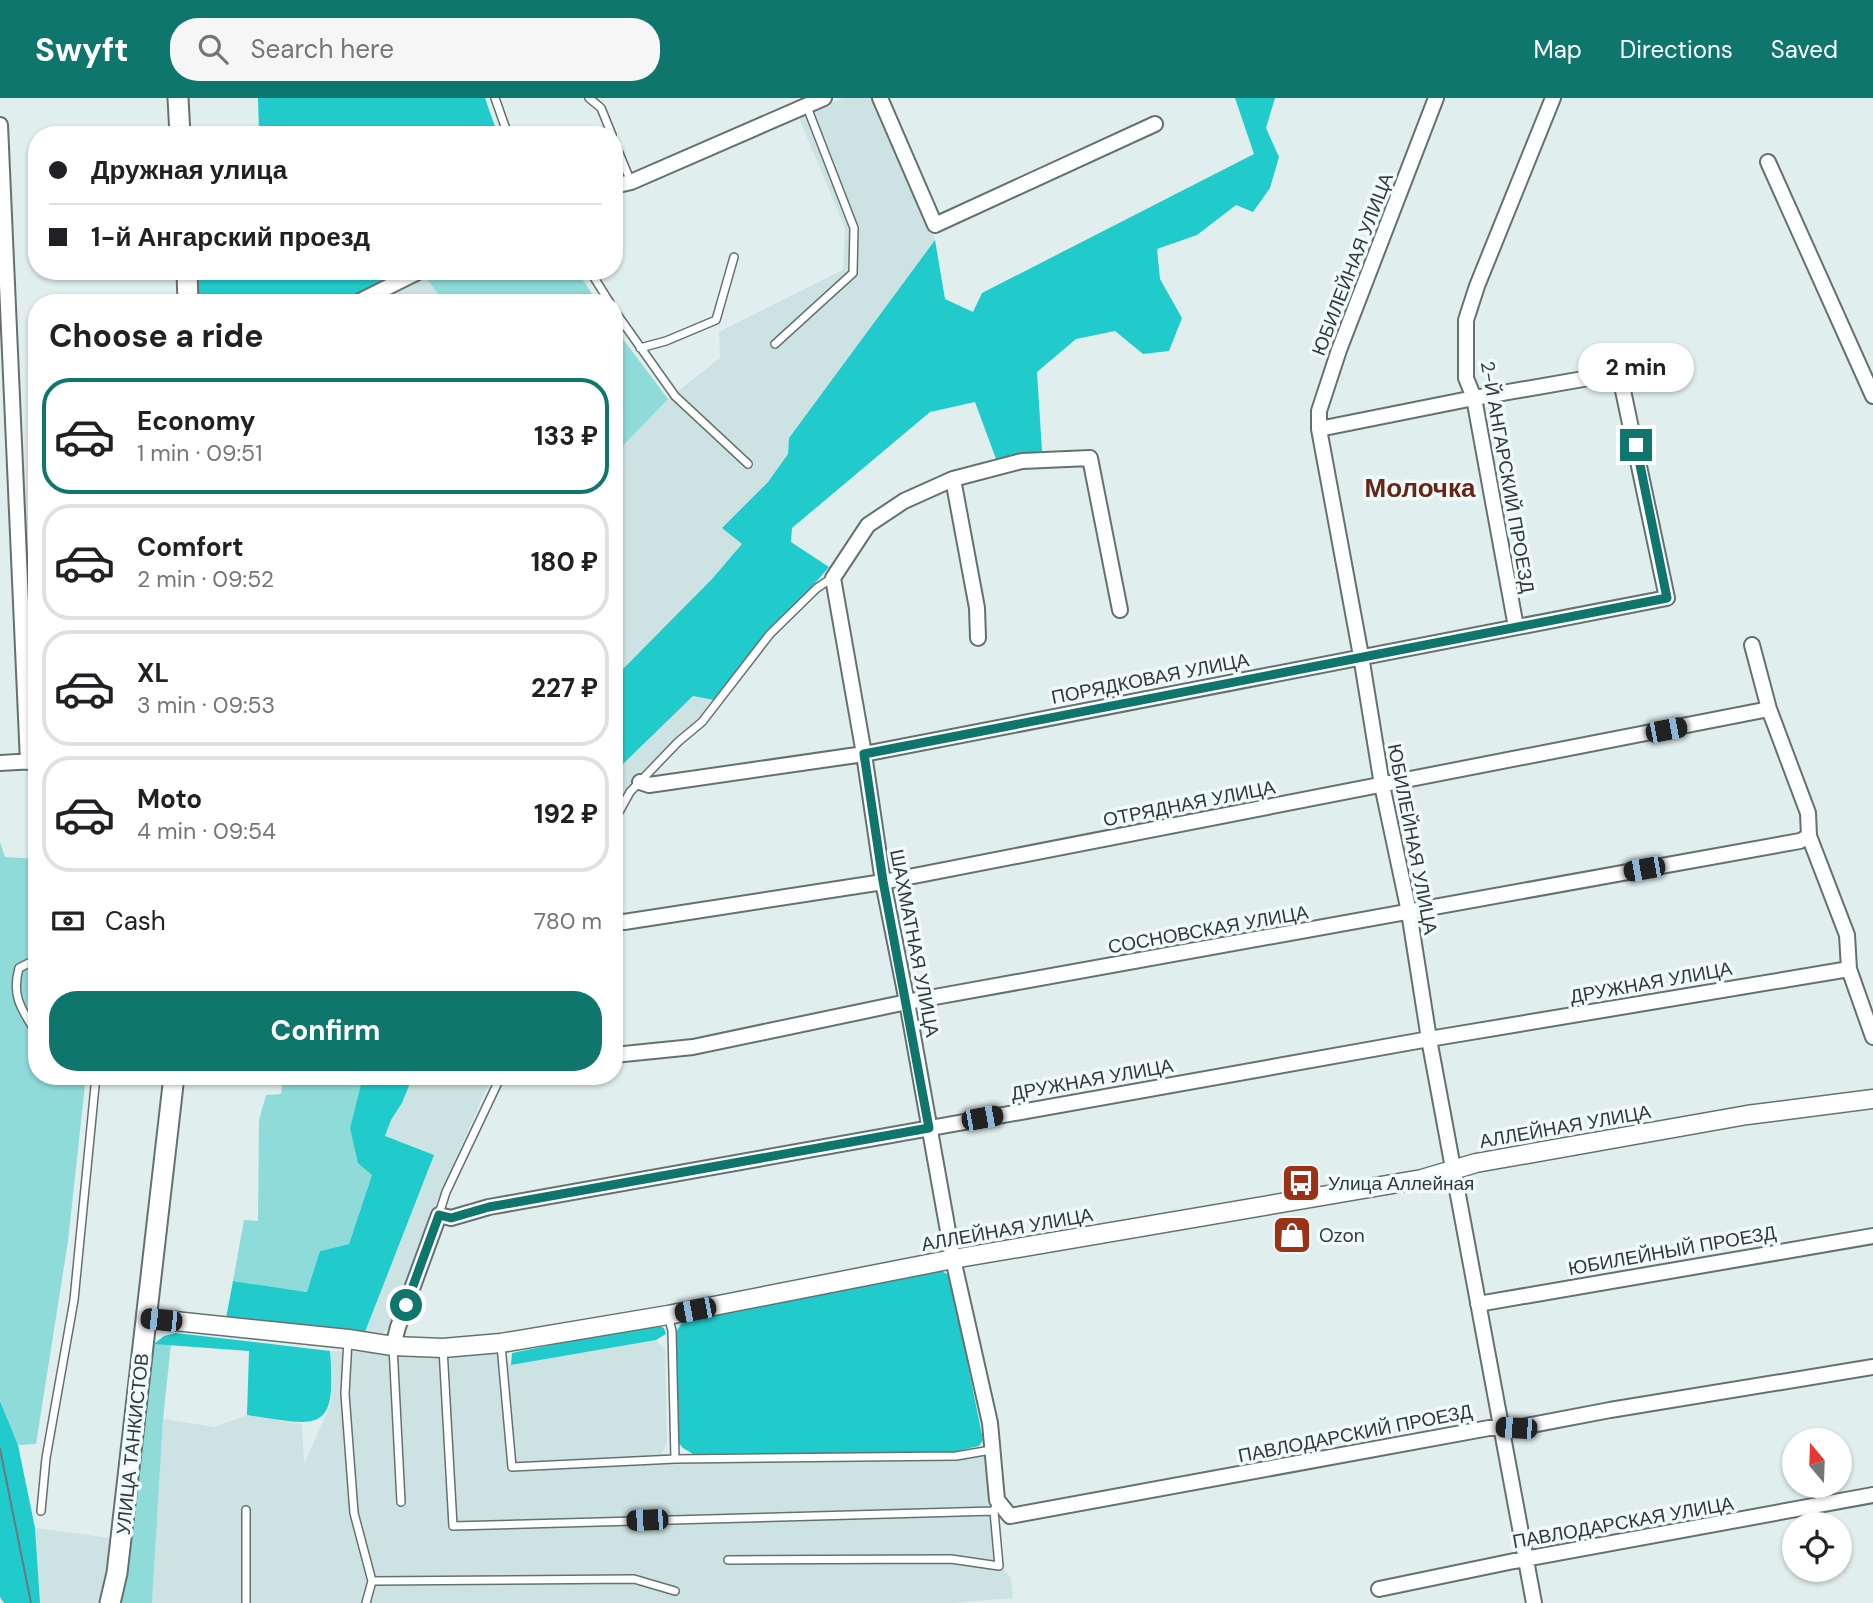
<!DOCTYPE html>
<html lang="en">
<head>
<meta charset="utf-8">
<style>
  :root { --surface:#fff; --page:#f6f6f6; --text:#202124; --muted:#757577; --line:#e0e0e0; --accent:#0f766e }
  body { margin:0; font-family:"DM Sans",sans-serif; background:var(--page); color:var(--text); height:100vh; display:flex; flex-direction:column; font-size:26px; white-space:nowrap }
  * { box-sizing:border-box; margin:0 }
  p { font-size:23px; color:var(--muted) }
  .icon { flex:none; width:38px; height:38px; fill:none; stroke:currentColor; stroke-width:2; stroke-linecap:round; stroke-linejoin:round }
  .map { position:relative; flex:1; overflow:hidden }
  .panel { position:absolute; left:28px; top:196px; width:595px; height:791px; display:flex; flex-direction:column; background:var(--surface); border-radius:28px; box-shadow:0 2px 5px #0004 }
  .panel>* { flex:none }
  .hud { position:absolute; left:28px; top:28px; width:595px; height:154px; border-radius:28px; box-shadow:0 2px 5px #0004; display:grid; align-content:center; height:154px; padding:0 21px; background:var(--surface) }
  .needle { width:46px; rotate:341deg }
  .tools { position:absolute; left:1782px; top:1330px; display:grid; gap:14px }
  .tools a { display:grid; place-items:center; width:70px; height:70px; border-radius:50%; background:var(--surface); box-shadow:0 2px 5px #0004; font-size:35px }
  .end { position:absolute; width:32px; height:32px; margin:-16px; border:9px solid #0f766e; background:#fff; box-shadow:0 0 0 4px #fff }
  .from { border-radius:50% }
  .bubble { position:absolute; height:49px; border-radius:24px; background:var(--surface); box-shadow:0 2px 5px #0004; font-size:23px; font-weight:700; line-height:49px; text-align:center }
  .car { position:absolute; width:21px; height:42px; margin:-21px -10px; border-radius:9px; box-shadow:0 0 5px 2px #0007; background:linear-gradient(#222 24%,#8ab4d8 0 40%,#222 0 76%,#8ab4d8 0 86%,#222 0) }
  .hud b { display:flex; align-items:center; gap:24px; height:66px; font-size:26px }
  .hud b+b { border-top:2px solid var(--line) }
  .hud i { width:18px; height:18px; background:var(--text) }
  ul { padding:0; list-style:none }
  li { display:flex; align-items:center; gap:21px; height:116px; margin:0 14px 10px; padding:0 7px; border:4px solid var(--line); border-radius:28px }
  li div { flex:1 }
  li b { display:block; font-size:26px }
  li em { font-style:normal; font-weight:700 }
  li.on { border-color:var(--accent) }
  li>.icon { width:63px; height:63px; stroke-width:1.5 }
  h2 { padding:0 21px; font-size:32px; line-height:84px }
  .pay { display:flex; align-items:center; gap:18px; height:77px; padding:0 21px; font-size:26px }
  .pay p { margin-inline-start:auto }
  .primary-button { display:flex; gap:14px; margin-top:auto; padding:14px 21px }
  .primary-button a { flex:1; height:80px; border-radius:28px; background:var(--accent); color:#fff; font-size:28px; font-weight:700; line-height:80px; text-align:center }
  header { display:flex; align-items:center; gap:42px; box-sizing:border-box; height:98px; padding:0 35px; background:var(--accent); color:#fff }
  header strong { font-size:33px }
  nav { display:flex; gap:38px; margin-inline-start:auto; font-size:24px }
  .search { width:490px; height:63px; background:var(--page); display:flex; align-items:center; gap:18px; box-sizing:border-box; padding:0 24px; border-radius:28px; color:var(--muted); font-size:26px }
  .map>svg:first-child { display:block }
  .built { fill:#cde3e3 }
  .green { fill:#8edbda }
  .forest { fill:#21cbcb }
  .lines { fill:none; stroke-linecap:round; stroke-linejoin:round }
  .service-casing { stroke:#657170; stroke-width:10 }
  .minor-casing { stroke:#657170; stroke-width:18 }
  .tertiary-casing { stroke:#657170; stroke-width:21 }
  .secondary-casing { stroke:#657170; stroke-width:23 }
  .service { stroke:#fff; stroke-width:7 }
  .minor { stroke:#fff; stroke-width:14 }
  .tertiary { stroke:#fff; stroke-width:18 }
  .secondary { stroke:#fff; stroke-width:19 }
  .tram { stroke:#707878; stroke-width:2 }
  .route { stroke:#0f766e; stroke-width:9 }
  .labels { text-anchor:middle; stroke-width:7; stroke-linejoin:round; paint-order:stroke }
  .street-label { font-size:19px; fill:#333838; stroke:#effbfb }
  .poi-label { font-size:19px; fill:#333838; stroke:#effbfb; text-anchor:start }
  .district-label { font-size:26px; font-weight:bold; fill:#682515; stroke:#effbfb }
</style>
</head>
<body>
<header>
<strong>Swyft</strong>
<div class="search"><svg class="icon" aria-label="search" viewBox="0 0 24 24"><circle cx="10" cy="10" r="6"/><path d="M15 15l6 6"/></svg>Search here</div>
<nav><a>Map</a><a>Directions</a><a>Saved</a></nav>
</header>
<div class="map">
<svg width="1873" height="1505" viewBox="0 0 1873 1505">
  <rect width="100%" height="100%" fill="#e1eeee"/>
  <!-- built -->
  <path class="built" d="M 843,0 L 871,0 L 935,142 L 789,340 L 788,356 L 768,384 L 722,430 L 743,446 L 712,481 L 614,580 L 614,351 L 619,352 L 668,301 L 720,260 L 719,234 L 843,172 L 845,130 L 799,20 Z
    M 425,179 L 445,205 L 372,205 Z
    M 693,598 L 714,602 L 699,621 L 663,652 L 634,683 L 614,716 L 614,679 L 623,666 Z
    M 413,978 L 492,978 L 441,1094 L 389,1229 L 382,1236 L 365,1234 L 433,1057 L 384,1038 L 391,1022 L 402,1005 Z
    M 656,1242 L 665,1252 L 667,1346 L 661,1356 L 953,1354 L 971,1351 L 988,1361 L 995,1461 L 1011,1480 L 1013,1500 L 953,1505 L 152,1505 L 163,1321 L 215,1329 L 247,1317 L 302,1326 L 304,1366 L 330,1308 L 333,1282 L 330,1253 L 440,1256 L 494,1254 L 511,1267 Z
    M 35,1430 L 111,1440 L 101,1505 L 40,1505 Z"/>
  <!-- green -->
  <path class="green" d="M 435,173 L 577,173 L 598,205 L 445,205 L 425,179 Z
    M 614,229 L 668,301 L 619,352 L 614,351 Z
    M 0,744 L 5,759 L 37,761 L 37,978 L 86,978 L 68,1143 L 36,1346 L 18,1347 L 0,1303 Z
    M 283,978 L 363,978 L 350,1030 L 372,1077 L 349,1146 L 320,1153 L 308,1194 L 233,1183 L 244,1122 L 258,1123 L 259,1022 L 266,997 L 281,996 Z
    M 154,1246 L 171,1246 L 163,1321 L 152,1505 L 121,1505 L 149,1254 Z"/>
  <!-- forest -->
  <path class="forest" d="M 258,0 L 485,0 L 498,37 L 247,37 L 259,34 Z
    M 1235,0 L 1275,0 L 1266,30 L 1279,59 L 1270,90 L 1253,114 L 1236,107 L 1197,137 L 1157,151 L 1160,181 L 1182,220 L 1169,253 L 1143,256 L 1115,233 L 1076,241 L 1037,274 L 1042,353 L 996,361 L 975,304 L 930,314 L 792,430 L 791,444 L 829,469 L 714,602 L 693,598 L 623,666 L 614,679 L 614,580 L 712,481 L 742,446 L 722,430 L 768,384 L 788,356 L 789,340 L 935,142 L 945,201 L 973,214 L 982,195 L 1254,56 Z
    M 193,173 L 407,173 L 345,205 L 194,205 Z
    M 363,978 L 413,978 L 402,1005 L 391,1022 L 385,1038 L 434,1057 L 365,1234 L 226,1220 L 233,1183 L 307,1194 L 320,1153 L 349,1146 L 372,1077 L 358,1065 L 350,1030 Z
    M 942,1173 L 950,1178 L 983,1342 L 979,1348 L 953,1354 L 693,1356 L 683,1350 L 677,1343 L 676,1234 L 683,1223 Z
    M 655,1226 L 664,1230 L 666,1236 L 656,1242 L 511,1267 L 512,1255 Z
    M 176,1235 L 330,1253 C 337,1337 319,1328 247,1317 L 249,1253 L 154,1246 L 164,1238 Z
    M 0,1303 L 18,1347 L 35,1430 L 40,1505 L 4,1505 L 0,1499 Z"/>
  <g class="lines">
    <!-- service casing -->
    <g class="service-casing">
      <path id="service" d="M 495,0 L 508,37
        M 589,0 L 601,10 L 612,37
        M 614,43 L 631,84
        M 590,173 L 610,205
        M 614,212 L 675,298 L 748,366
        M 775,246 L 853,175 L 854,130 L 807,9
        M 640,250 L 666,243 L 716,222 L 734,159
        M 614,723 L 630,694 L 678,644 L 702,624 L 770,536 L 817,490 L 832,480
        M 37,861 L 19,870 C 11,899 22,912 37,936
        M 439,1116 L 446,1094 L 501,978
        M 668,1217 L 672,1233 L 675,1361 L 956,1358 L 991,1352
        M 348,1241 L 345,1296 L 354,1415 L 372,1483 L 634,1481 L 675,1493
        M 501,1247 L 512,1369 L 675,1361
        M 393,1248 L 401,1404
        M 443,1250 L 453,1428 L 994,1413 L 997,1403
        M 246,1412 L 246,1505
        M 41,1413 L 46,1360 L 74,1202 L 96,978
        M 728,1462 L 951,1461 L 999,1468 L 994,1413
        M 366,1505 L 372,1483"/>
    </g>
    <!-- minor casing -->
    <g class="minor-casing">
      <path id="minor" d="M 880,0 L 935,127 L 1155,26
        M 1436,0 L 1339,252 L 1319,313 L 1319,331 L 1361,558 L 1382,687 L 1409,814 L 1429,941 L 1534,1505
        M 0,27 L 28,664
        M 1768,64 L 1873,298
        M 614,88 L 631,84 L 824,0
        M 356,205 L 420,173
        M 953,381 L 977,510 L 978,540
        M 1120,512 L 1090,360 L 1022,363 L 953,381 L 904,403 L 868,427 L 833,480 L 864,656 L 883,784 L 907,904 L 953,1161 L 990,1325 L 997,1402 L 1010,1418 L 1489,1330 L 1516,1330 L 1610,1312 L 1873,1269
        M 1516,529 L 1474,300 L 1466,280 L 1466,222 L 1477,188 L 1553,0
        M 1752,547 L 1769,611 L 1808,715 L 1809,738 L 1847,837 L 1849,871 L 1873,939
        M 0,665 L 35,663
        M 640,684 L 649,687 L 864,656 L 1667,500 L 1621,283 L 1606,277 L 1474,300 L 1319,331
        M 614,823 L 624,824 L 883,784 L 1769,611
        M 614,957 L 693,949 L 907,904 L 1800,743 L 1809,738
        M 1478,1206 L 1873,1138
        M 393,1248 L 398,1229 L 439,1117 L 451,1120 L 489,1109 L 1429,941 L 1849,871
        M 1379,1491 L 1514,1463 L 1873,1397"/>
    </g>
    <!-- tertiary casing -->
    <g class="tertiary-casing">
      <path id="tertiary" d="M 146,1220 L 348,1241 L 393,1248 L 443,1250 L 501,1245 L 668,1217 L 953,1161 L 1422,1081 L 1476,1065 L 1747,1017 L 1873,1001"/>
    </g>
    <!-- secondary casing -->
    <g class="secondary-casing">
      <path id="secondary" d="M 178,0 L 180,37
        M 187,173 L 188,205
        M 110,1505 L 117,1475 L 174,978"/>
    </g>
    <!-- service -->
    <use href="#service" class="service"/>
    <!-- minor -->
    <use href="#minor" class="minor"/>
    <!-- tertiary -->
    <use href="#tertiary" class="tertiary"/>
    <!-- secondary -->
    <use href="#secondary" class="secondary"/>
    <!-- tram -->
    <path class="tram" d="M 0,1351 L 31,1505"/>
  </g>
  <g class="lines">
    <!-- route -->
    <path class="route" d="M 406,1207 L 439,1117 L 451,1120 L 489,1109 L 929,1030 L 883,783 L 864,656 L 1667,500 L 1636,347"/>
  </g>
  <!-- icons -->
  <defs>
    <g id="bus-square" transform="scale(2.0125)"><rect x="-9" y="-9" width="18" height="18" rx="4" fill="#9b3218" stroke="#effbfb"/><path d="M-5-6H5V4H4V6H2V4H-2V6H-4V4H-5ZM-3.5-4V0h7V-4ZM-3.5 1.2v1.5H-2V1.2ZM2 1.2v1.5H3.5V1.2Z" fill="#fff"/></g>
    <g id="shop-square" transform="scale(2.0125)"><rect x="-9" y="-9" width="18" height="18" rx="4" fill="#9b3218" stroke="#effbfb"/><path d="M-5-2.5h2.3a2.7 3.5 0 0 1 5.4 0H5L5.5 6h-11ZM-1.5-2.5h3a1.5 2.3 0 0 0-3 0Z" fill="#fff"/></g>
  </defs>
  <g fill-rule="evenodd">
    <use href="#bus-square" x="1301" y="1085"/>
    <use href="#shop-square" x="1292" y="1137"/>
  </g>
  <g class="labels">
    <!-- street labels -->
    <g class="street-label">
      <text transform="translate(1352 166) rotate(-69)" y="7">ЮБИЛЕЙНАЯ УЛИЦА</text>
      <text transform="translate(1508 379) rotate(80)" y="7">2-Й АНГАРСКИЙ ПРОЕЗД</text>
      <text transform="translate(1150 580) rotate(-11)" y="7">ПОРЯДКОВАЯ УЛИЦА</text>
      <text transform="translate(1189 705) rotate(-11)" y="7">ОТРЯДНАЯ УЛИЦА</text>
      <text transform="translate(1413 741) rotate(79)" y="7">ЮБИЛЕЙНАЯ УЛИЦА</text>
      <text transform="translate(1208 831) rotate(-10)" y="7">СОСНОВСКАЯ УЛИЦА</text>
      <text transform="translate(915 845) rotate(79)" y="7">ШАХМАТНАЯ УЛИЦА</text>
      <text transform="translate(1651 884) rotate(-10)" y="7">ДРУЖНАЯ УЛИЦА</text>
      <text transform="translate(1092 981) rotate(-10)" y="7">ДРУЖНАЯ УЛИЦА</text>
      <text transform="translate(1565 1028) rotate(-10)" y="7">АЛЛЕЙНАЯ УЛИЦА</text>
      <text transform="translate(1007 1131) rotate(-10)" y="7">АЛЛЕЙНАЯ УЛИЦА</text>
      <text transform="translate(1672 1152) rotate(-10)" y="7">ЮБИЛЕЙНЫЙ ПРОЕЗД</text>
      <text transform="translate(1355 1335) rotate(-11)" y="7">ПАВЛОДАРСКИЙ ПРОЕЗД</text>
      <text transform="translate(132 1346) rotate(-84)" y="7">УЛИЦА ТАНКИСТОВ</text>
      <text transform="translate(1623 1424) rotate(-10)" y="7">ПАВЛОДАРСКАЯ УЛИЦА</text>
    </g>
    <!-- poi labels -->
    <g class="poi-label">
      <text x="1328" y="1092">Улица Аллейная</text>
      <text x="1319" y="1144">Ozon</text>
    </g>
    <!-- district labels -->
    <g class="district-label">
      <text x="1420" y="399">Молочка</text>
    </g>
  </g>
</svg>
<div class="tools">
<a><svg class="needle" viewBox="-14 -14 28 28"><path d="M0-13l5 13h-10z" fill="#e53935"/><path d="M0 13l5-13h-10z" fill="#757577"/></svg></a>
<a><svg class="icon" aria-label="locate" viewBox="0 0 24 24"><circle cx="12" cy="12" r="6"/><path d="M12 2v4M12 18v4M2 12h4M18 12h4"/></svg></a>
</div>
<i class="end from" style="left:406px;top:1207px"></i>
<i class="end" style="left:1636px;top:347px"></i>
<div class="bubble" style="left:1578px;top:245px;width:116px">2 min</div>
<i class="car" style="left:1666px;top:632px;rotate:79deg"></i>
<i class="car" style="left:1644px;top:771px;rotate:260deg"></i>
<i class="car" style="left:982px;top:1020px;rotate:80deg"></i>
<i class="car" style="left:695px;top:1212px;rotate:259deg"></i>
<i class="car" style="left:161px;top:1222px;rotate:276deg"></i>
<i class="car" style="left:1516px;top:1330px;rotate:273deg"></i>
<i class="car" style="left:647px;top:1422px;rotate:268deg"></i>
<div class="hud">
<b><i class="from"></i>Дружная улица</b>
<b><i></i>1-й Ангарский проезд</b>
</div>
<section class="panel">
<h2>Choose a ride</h2>
<ul>
<li class="on"><svg class="icon" aria-label="car" viewBox="0 0 24 24"><path d="M5 17H2v-5l4-1 3-4h7l3 4 3 1v5h-3M9 17h6M6 11h13"/><circle cx="7" cy="17" r="2"/><circle cx="17" cy="17" r="2"/></svg><div><b>Economy</b><p>1 min · 09:51</p></div><em>133 ₽</em></li>
<li><svg class="icon" aria-label="car" viewBox="0 0 24 24"><path d="M5 17H2v-5l4-1 3-4h7l3 4 3 1v5h-3M9 17h6M6 11h13"/><circle cx="7" cy="17" r="2"/><circle cx="17" cy="17" r="2"/></svg><div><b>Comfort</b><p>2 min · 09:52</p></div><em>180 ₽</em></li>
<li><svg class="icon" aria-label="car" viewBox="0 0 24 24"><path d="M5 17H2v-5l4-1 3-4h7l3 4 3 1v5h-3M9 17h6M6 11h13"/><circle cx="7" cy="17" r="2"/><circle cx="17" cy="17" r="2"/></svg><div><b>XL</b><p>3 min · 09:53</p></div><em>227 ₽</em></li>
<li><svg class="icon" aria-label="car" viewBox="0 0 24 24"><path d="M5 17H2v-5l4-1 3-4h7l3 4 3 1v5h-3M9 17h6M6 11h13"/><circle cx="7" cy="17" r="2"/><circle cx="17" cy="17" r="2"/></svg><div><b>Moto</b><p>4 min · 09:54</p></div><em>192 ₽</em></li>
</ul>
<div class="pay"><svg class="icon" aria-label="cash" viewBox="0 0 24 24"><path d="M3 7h18v10H3z"/><circle cx="12" cy="12" r="2"/></svg>Cash<p>780 m</p></div>
<div class="primary-button"><a>Confirm</a></div>
</section>
</div>
</body>
</html>
